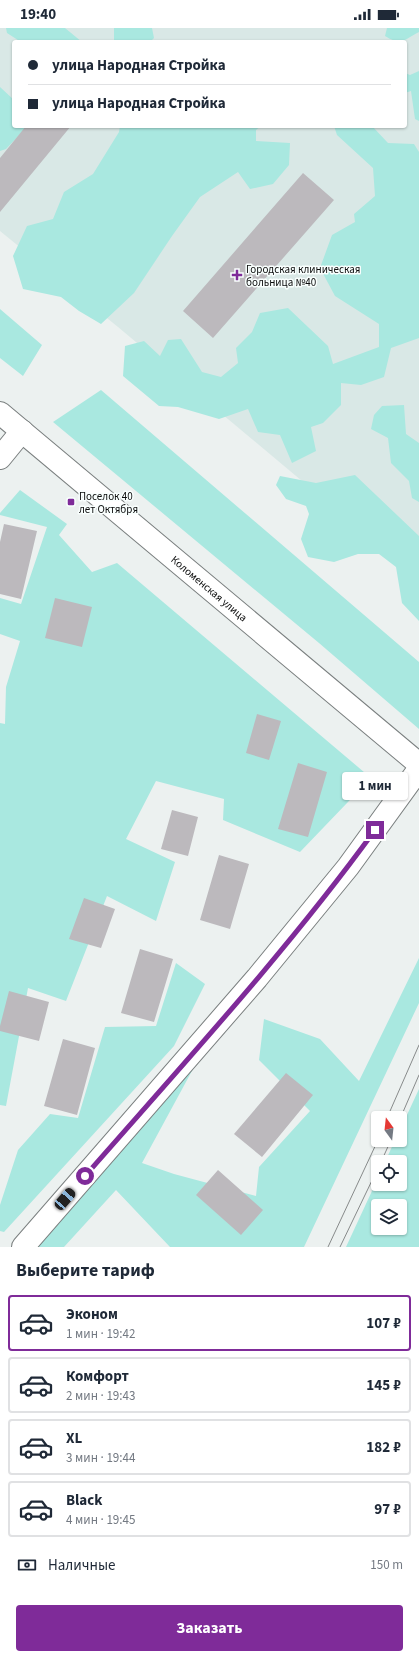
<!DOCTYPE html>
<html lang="ru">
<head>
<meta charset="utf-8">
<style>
  :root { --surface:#fff; --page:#f2f2f3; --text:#1f2937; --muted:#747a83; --line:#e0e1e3; --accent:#7f2b99 }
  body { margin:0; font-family:"Source Sans 3",sans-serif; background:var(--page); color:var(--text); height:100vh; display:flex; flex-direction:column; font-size:15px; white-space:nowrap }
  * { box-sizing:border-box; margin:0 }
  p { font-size:13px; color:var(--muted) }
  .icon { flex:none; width:22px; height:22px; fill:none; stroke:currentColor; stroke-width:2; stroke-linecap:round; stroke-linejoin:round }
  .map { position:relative; height:1219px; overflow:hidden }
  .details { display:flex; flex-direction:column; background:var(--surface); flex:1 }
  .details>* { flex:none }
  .guide { position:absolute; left:12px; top:12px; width:395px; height:88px; border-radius:4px; box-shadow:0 1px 3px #0004; display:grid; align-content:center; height:88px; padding:0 16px; background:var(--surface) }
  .needle { width:26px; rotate:345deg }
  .buttons { position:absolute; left:371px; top:1083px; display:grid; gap:8px }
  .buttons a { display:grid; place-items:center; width:36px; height:36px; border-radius:4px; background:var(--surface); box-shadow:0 1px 3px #0004; font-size:20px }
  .end { position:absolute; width:18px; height:18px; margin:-9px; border:5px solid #7f2b99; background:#fff; box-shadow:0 0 0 2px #fff }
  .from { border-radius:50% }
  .bubble { position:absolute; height:28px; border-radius:4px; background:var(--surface); box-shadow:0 1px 3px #0004; font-size:13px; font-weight:700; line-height:28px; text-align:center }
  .car { position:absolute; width:12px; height:24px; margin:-12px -6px; border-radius:5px; box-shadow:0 0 3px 1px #0007; background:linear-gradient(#222 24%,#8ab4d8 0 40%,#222 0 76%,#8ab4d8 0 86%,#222 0) }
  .guide b { display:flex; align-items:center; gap:14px; height:38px; font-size:15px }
  .guide b+b { border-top:1px solid var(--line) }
  .guide i { width:10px; height:10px; background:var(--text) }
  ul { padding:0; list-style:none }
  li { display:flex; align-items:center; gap:12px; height:56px; margin:0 8px 6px; padding:0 8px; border:2px solid var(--line); border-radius:4px }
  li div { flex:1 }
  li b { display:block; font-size:15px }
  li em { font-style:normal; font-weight:700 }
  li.selected { border-color:var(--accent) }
  li>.icon { width:36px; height:36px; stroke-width:1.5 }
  h2 { padding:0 16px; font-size:18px; line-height:48px }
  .pay { display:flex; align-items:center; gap:10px; height:44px; padding:0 16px; font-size:15px }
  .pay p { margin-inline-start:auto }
  .button { display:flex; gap:8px; margin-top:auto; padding:8px 16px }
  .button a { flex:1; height:46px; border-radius:4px; background:var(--accent); color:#fff; font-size:16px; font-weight:700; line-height:46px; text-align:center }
  .status { display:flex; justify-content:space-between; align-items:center; height:28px; padding:0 20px; background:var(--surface); direction:ltr }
  .status svg { height:11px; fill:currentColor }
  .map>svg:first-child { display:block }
  .built { fill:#d9e8e6; fill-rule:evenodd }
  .green { fill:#a9e8e0; fill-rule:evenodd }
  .building { fill:#bcb9bd }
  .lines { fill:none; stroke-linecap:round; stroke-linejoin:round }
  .minor-casing { stroke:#7a7f7f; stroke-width:24 }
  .secondary-casing { stroke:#7a7f7f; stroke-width:24 }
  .minor { stroke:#fff; stroke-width:22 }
  .secondary { stroke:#fff; stroke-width:22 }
  .tram { stroke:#878a8a; stroke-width:1 }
  .route { stroke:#7f2b99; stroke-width:5 }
  .poi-dot { fill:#7f2b99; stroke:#f9fffe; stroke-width:1.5 }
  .labels { text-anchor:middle; stroke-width:3; stroke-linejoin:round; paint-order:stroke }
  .poi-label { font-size:11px; fill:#0c0d0d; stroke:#f9fffe; text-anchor:start }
  .street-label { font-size:11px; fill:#0c0d0d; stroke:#f9fffe }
</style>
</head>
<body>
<div class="status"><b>19:40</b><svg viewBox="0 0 49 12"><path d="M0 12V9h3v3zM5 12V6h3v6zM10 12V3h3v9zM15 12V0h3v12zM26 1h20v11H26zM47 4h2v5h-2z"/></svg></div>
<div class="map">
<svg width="419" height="1219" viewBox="0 0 419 1219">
  <rect width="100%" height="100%" fill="#ecf1f0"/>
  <!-- built -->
  <path class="built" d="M 0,0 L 419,0 L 419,551 L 118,299 L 0,203 ZM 14,14 L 405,14 L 405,98 L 14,98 Z"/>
  <!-- green -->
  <path class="green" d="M 6,0 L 65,0 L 82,14 L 21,14 L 7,5 Z
    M 114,0 L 152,0 L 154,10 L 150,14 L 114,14 Z
    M 387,0 L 419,0 L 419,4 C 404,12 401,18 385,8 Z
    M 419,43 L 419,93 L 415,91 L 411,63 L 405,65 L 405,45 L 410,47 Z
    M 0,59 L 14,72 L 14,98 L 24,98 L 25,101 L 6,121 L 0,123 Z
    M 120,98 L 261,98 L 256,102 L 256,113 L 290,115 L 289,137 L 273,156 L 250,161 L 238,144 L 200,169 L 172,208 L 134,265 L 101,296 L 79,283 L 61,269 L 23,261 L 13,228 L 27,198 L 53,191 L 64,164 L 93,146 L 119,104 Z
    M 334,98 L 372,98 L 388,115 L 414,116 L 419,124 L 419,310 L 391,320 L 384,349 L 361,357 L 341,355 L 341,377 L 323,395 L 311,399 L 316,423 L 292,435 L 280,407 L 258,404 L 248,381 L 219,391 L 178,379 L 159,378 L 123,348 L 125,318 L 144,313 L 160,328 L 168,312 L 181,311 L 202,344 L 221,349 L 238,335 L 236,320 L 252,304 L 260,285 L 288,280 L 328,318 L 333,336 L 379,319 L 379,296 L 335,268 L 320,240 L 332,207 L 355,194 L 354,186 L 375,168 L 373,140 L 337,107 Z
    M 0,281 L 42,317 L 23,348 L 0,330 Z
    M 101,362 L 419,634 L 419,701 L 319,615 L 53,394 Z
    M 404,377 L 406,406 L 419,415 L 419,474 L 412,470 L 409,453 L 391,435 L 388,410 L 371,401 L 374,387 L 382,378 Z
    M 355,447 L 419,508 L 419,593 L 402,575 L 396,539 L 379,526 L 358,526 L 334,534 L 308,529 L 301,511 L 309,486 L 306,478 L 286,471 L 276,457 L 280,448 L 316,455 Z
    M 20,462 L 67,496 L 59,507 L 92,544 L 117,535 L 371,750 L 300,824 L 223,792 L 224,771 L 156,753 L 126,811 L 175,834 L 156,893 L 107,868 L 66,973 L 28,960 L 6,1078 L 0,1077 L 0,695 L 5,696 L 6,659 L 20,613 L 0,606 L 0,570 L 21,576 L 47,499 L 0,487 L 0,485 Z
    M 419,930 L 419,975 L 304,1219 L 170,1219 L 116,1162 L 64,1219 L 35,1219 L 186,1038 L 193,1041 L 142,1135 L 174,1146 L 256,1168 L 259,1139 L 310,1083 L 259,1032 L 264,991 L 320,1011 L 359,1053 Z
    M 176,935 L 205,956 L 174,1018 L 4,1204 L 0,1203 L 0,1177 L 18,1122 L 50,1086 L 78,1090 L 105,999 L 156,998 Z
    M 419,1061 L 419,1219 L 346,1219 L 378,1150 L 378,1156 L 400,1156 L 400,1134 L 385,1134 L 395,1112 L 400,1112 L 400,1102 ZM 378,1178 L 400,1178 L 400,1200 L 378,1200 Z"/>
  <!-- building -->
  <path class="building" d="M 26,98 L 71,98 L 0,184 L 0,130 Z
    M 303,145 L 334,172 L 213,310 L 183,283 Z
    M 4,496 L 37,503 L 21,571 L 0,566 L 0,514 Z
    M 55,570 L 92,579 L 82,619 L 45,610 Z
    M 257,686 L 281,693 L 269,732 L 246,725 Z
    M 298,735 L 327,744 L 308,809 L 278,801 Z
    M 172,782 L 198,789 L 188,828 L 161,821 Z
    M 219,827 L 249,836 L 230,901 L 200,892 Z
    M 84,870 L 115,881 L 101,920 L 69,911 Z
    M 140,921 L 173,931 L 154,994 L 121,985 Z
    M 9,963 L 49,974 L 39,1013 L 0,1003 L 0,998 Z
    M 63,1011 L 95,1020 L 77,1087 L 44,1078 Z
    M 286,1045 L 313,1067 L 262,1129 L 234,1106 Z
    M 218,1142 L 263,1182 L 241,1207 L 196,1167 Z"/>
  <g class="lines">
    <!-- minor casing -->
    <g class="minor-casing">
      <path id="minor" d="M 0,430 L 22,403
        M 23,1219 L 257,950 L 348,839 L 419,741"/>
    </g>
    <!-- secondary casing -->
    <g class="secondary-casing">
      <g id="secondary">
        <path id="s1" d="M 0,385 L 419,736"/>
      </g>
    </g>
    <!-- minor -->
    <use href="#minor" class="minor"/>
    <!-- secondary -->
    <use href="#secondary" class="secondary"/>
    <!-- tram -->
    <path class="tram" d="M 387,1090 L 419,1017
      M 400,1091 L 419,1047
      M 381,1134 L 391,1112
      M 328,1219 L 378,1112
      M 340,1219 L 378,1140"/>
  </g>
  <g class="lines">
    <!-- route -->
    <path class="route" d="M 85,1148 C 184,1035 287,923 375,802"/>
  </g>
  <!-- markers -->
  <g class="poi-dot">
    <path d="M235 241h4v4h4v4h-4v4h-4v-4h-4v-4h4z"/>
    <rect x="67" y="470" width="8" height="8" rx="2"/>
  </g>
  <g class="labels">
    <!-- poi labels -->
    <g class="poi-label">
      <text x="246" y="245">Городская клиническая<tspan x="246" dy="13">больница №40</tspan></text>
      <text x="79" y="472">Поселок 40<tspan x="79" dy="13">лет Октября</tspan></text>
    </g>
    <!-- street labels -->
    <g class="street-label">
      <text dy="4" stroke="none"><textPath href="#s1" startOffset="273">Коломенская улица</textPath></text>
    </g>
  </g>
</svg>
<div class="buttons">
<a><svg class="needle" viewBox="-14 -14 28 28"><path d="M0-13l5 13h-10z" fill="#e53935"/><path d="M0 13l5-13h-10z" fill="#747a83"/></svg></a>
<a><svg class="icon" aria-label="locate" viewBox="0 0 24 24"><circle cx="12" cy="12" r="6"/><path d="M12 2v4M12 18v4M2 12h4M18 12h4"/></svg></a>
<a><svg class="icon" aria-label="layers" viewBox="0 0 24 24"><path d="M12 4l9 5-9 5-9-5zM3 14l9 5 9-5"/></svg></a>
</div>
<i class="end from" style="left:85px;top:1148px"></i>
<i class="end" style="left:375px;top:802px"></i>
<div class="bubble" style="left:342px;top:744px;width:66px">1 мин</div>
<i class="car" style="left:65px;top:1171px;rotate:41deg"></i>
<div class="guide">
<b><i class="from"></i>улица Народная Стройка</b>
<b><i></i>улица Народная Стройка</b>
</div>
</div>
<section class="details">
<h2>Выберите тариф</h2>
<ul>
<li class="selected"><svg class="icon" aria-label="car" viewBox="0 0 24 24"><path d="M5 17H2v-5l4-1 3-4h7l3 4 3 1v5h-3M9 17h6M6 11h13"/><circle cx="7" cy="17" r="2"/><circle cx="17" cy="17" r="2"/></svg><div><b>Эконом</b><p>1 мин · 19:42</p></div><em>107 ₽</em></li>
<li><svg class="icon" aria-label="car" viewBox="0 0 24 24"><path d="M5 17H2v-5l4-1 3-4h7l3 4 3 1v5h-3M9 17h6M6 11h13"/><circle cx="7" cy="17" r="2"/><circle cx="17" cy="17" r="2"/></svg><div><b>Комфорт</b><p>2 мин · 19:43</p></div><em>145 ₽</em></li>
<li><svg class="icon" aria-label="car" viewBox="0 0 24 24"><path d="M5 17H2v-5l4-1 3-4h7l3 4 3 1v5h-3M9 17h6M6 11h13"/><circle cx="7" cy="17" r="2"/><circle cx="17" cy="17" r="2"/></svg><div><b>XL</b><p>3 мин · 19:44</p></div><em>182 ₽</em></li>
<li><svg class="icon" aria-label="car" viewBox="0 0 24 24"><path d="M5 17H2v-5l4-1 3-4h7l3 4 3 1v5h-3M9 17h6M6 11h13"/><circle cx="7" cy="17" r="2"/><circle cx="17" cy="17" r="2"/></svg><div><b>Black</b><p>4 мин · 19:45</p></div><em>97 ₽</em></li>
</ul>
<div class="pay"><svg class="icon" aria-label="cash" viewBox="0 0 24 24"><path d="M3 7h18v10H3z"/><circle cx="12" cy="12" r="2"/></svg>Наличные<p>150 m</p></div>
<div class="button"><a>Заказать</a></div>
</section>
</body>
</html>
